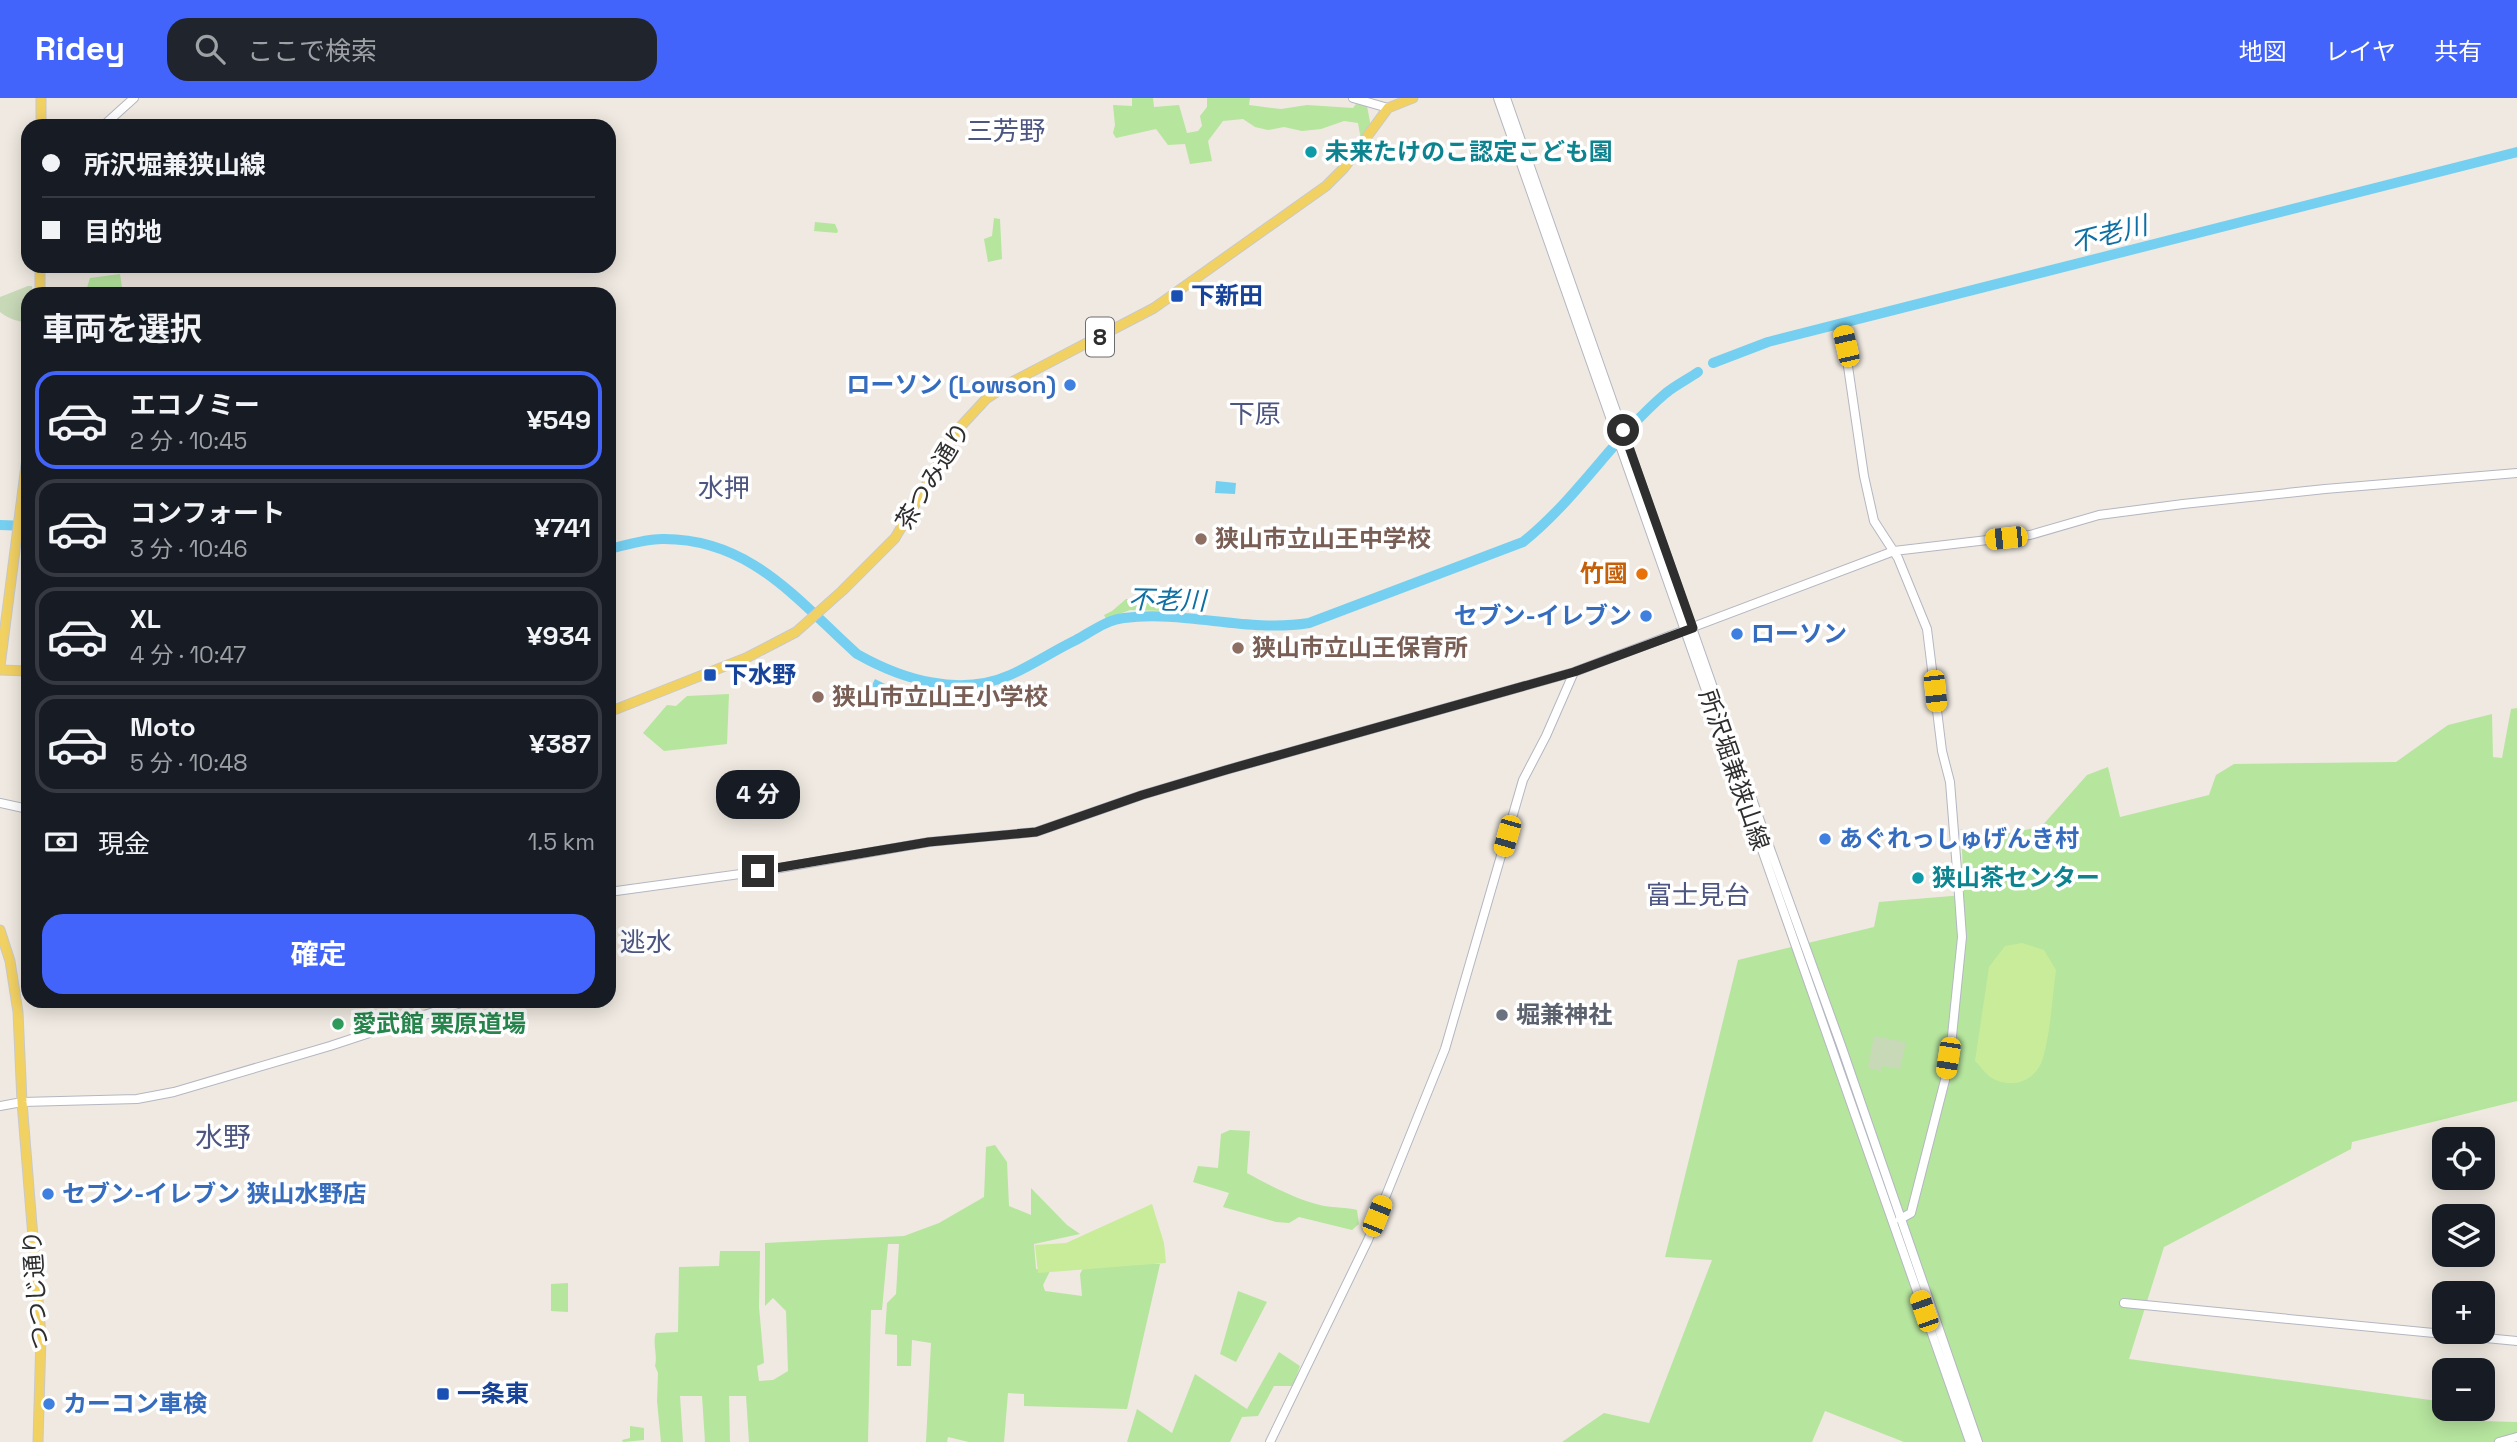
<!DOCTYPE html>
<html lang="ja">
<head>
<meta charset="utf-8">
<style>
  :root { --surface:#171b24; --page:#20242c; --text:#f1f3f6; --muted:#9ea1a6; --line:#363941; --accent:#4264fb }
  body { margin:0; font-family:"Space Grotesk","Noto Sans JP",sans-serif; background:var(--page); color:var(--text); height:100vh; display:flex; flex-direction:column; font-size:26px; white-space:nowrap }
  * { box-sizing:border-box; margin:0 }
  p { font-size:23px; color:var(--muted) }
  .icon { flex:none; width:38px; height:38px; fill:none; stroke:currentColor; stroke-width:2; stroke-linecap:round; stroke-linejoin:round }
  .map { position:relative; flex:1; overflow:hidden }
  .drawer { position:absolute; left:21px; top:189px; width:595px; height:721px; display:flex; flex-direction:column; background:var(--surface); border-radius:21px; box-shadow:0 4px 18px #0003 }
  .drawer>* { flex:none }
  .hud { position:absolute; left:21px; top:21px; width:595px; height:154px; border-radius:21px; box-shadow:0 4px 18px #0003; display:grid; align-content:center; height:154px; padding:0 21px; background:var(--surface) }
  .fabs { position:absolute; left:2432px; top:1029px; display:grid; gap:14px }
  .fabs a { display:grid; place-items:center; width:63px; height:63px; border-radius:14px; background:var(--surface); box-shadow:0 4px 18px #0003; font-size:35px }
  .end { position:absolute; width:32px; height:32px; margin:-16px; border:9px solid #2e2e2e; background:#fff; box-shadow:0 0 0 4px #fff }
  .from { border-radius:50% }
  .bubble { position:absolute; height:49px; border-radius:21px; background:var(--surface); box-shadow:0 4px 18px #0003; font-size:23px; font-weight:700; line-height:49px; text-align:center }
  .car { position:absolute; width:21px; height:42px; margin:-21px -10px; border-radius:9px; box-shadow:0 0 5px 2px #0007; background:linear-gradient(#f5c518 24%,#345 0 40%,#f5c518 0 76%,#345 0 86%,#f5c518 0) }
  .hud b { display:flex; align-items:center; gap:24px; height:66px; font-size:26px }
  .hud b+b { border-top:2px solid var(--line) }
  .hud i { width:18px; height:18px; background:var(--text) }
  ul { padding:0; list-style:none }
  li { display:flex; align-items:center; gap:21px; height:98px; margin:0 14px 10px; padding:0 7px; border:4px solid var(--line); border-radius:21px }
  li div { flex:1 }
  li b { display:block; font-size:26px }
  li em { font-style:normal; font-weight:700 }
  li.current { border-color:var(--accent) }
  li>.icon { width:63px; height:63px; stroke-width:1.5 }
  h2 { padding:0 21px; font-size:32px; line-height:84px }
  .pay { display:flex; align-items:center; gap:18px; height:77px; padding:0 21px; font-size:26px }
  .pay p { margin-inline-start:auto }
  .button { display:flex; gap:14px; margin-top:auto; padding:14px 21px }
  .button a { flex:1; height:80px; border-radius:21px; background:var(--accent); color:#fff; font-size:28px; font-weight:700; line-height:80px; text-align:center }
  header { display:flex; align-items:center; gap:42px; box-sizing:border-box; height:98px; padding:0 35px; background:var(--accent); color:#fff }
  header strong { font-size:33px }
  nav { display:flex; gap:38px; margin-inline-start:auto; font-size:24px }
  .search { width:490px; height:63px; background:var(--page); display:flex; align-items:center; gap:18px; box-sizing:border-box; padding:0 24px; border-radius:21px; color:var(--muted); font-size:26px }
  .map>svg:first-child { display:block }
  .green { fill:#b6e59e }
  .cemetery { fill:#c8d9b8 }
  .pitch { fill:#c9ec9a }
  .water { fill:#75cff0 }
  .lines { fill:none; stroke-linecap:round; stroke-linejoin:round }
  .river { stroke:#75cff0; stroke-width:10 }
  .secondary-casing { stroke:#b4b7c1; stroke-width:10 }
  .primary-casing { stroke:#c9c9c9; stroke-width:11 }
  .secondary { stroke:#fff; stroke-width:8 }
  .primary { stroke:#f2d163; stroke-width:9 }
  .route { stroke:#2e2e2e; stroke-width:9 }
  .culture-dot { fill:#0f9aa8; stroke:#fff; stroke-width:2.5 }
  .transit-dot { fill:#1a4fb4; stroke:#fff; stroke-width:2.5 }
  .shop-dot { fill:#3f7fe0; stroke:#fff; stroke-width:2.5 }
  .education-dot { fill:#8d6e63; stroke:#fff; stroke-width:2.5 }
  .food-dot { fill:#e8710a; stroke:#fff; stroke-width:2.5 }
  .worship-dot { fill:#6b7280; stroke:#fff; stroke-width:2.5 }
  .leisure-dot { fill:#2e9e5b; stroke:#fff; stroke-width:2.5 }
  .labels { text-anchor:middle; stroke-width:7; stroke-linejoin:round; paint-order:stroke }
  .shield { fill:#fff; stroke:#6d6d6d; stroke-width:2 }
  .shield-label { font-size:23px; font-weight:bold; fill:#2e2e2e }
  .culture-label { font-size:24px; font-weight:bold; fill:#0d838f; stroke:#fff; text-anchor:start }
  .transit-label { font-size:24px; font-weight:bold; fill:#164399; stroke:#fff; text-anchor:start }
  .shop-label { font-size:24px; font-weight:bold; fill:#366cbe; stroke:#fff; text-anchor:start }
  .street-label { font-size:24px; fill:#2e2e2e; stroke:#fff }
  .education-label { font-size:24px; font-weight:bold; fill:#785e54; stroke:#fff; text-anchor:start }
  .food-label { font-size:24px; font-weight:bold; fill:#c56008; stroke:#fff; text-anchor:end }
  .worship-label { font-size:24px; font-weight:bold; fill:#5b616d; stroke:#fff; text-anchor:start }
  .leisure-label { font-size:24px; font-weight:bold; fill:#27864d; stroke:#fff; text-anchor:start }
  .neighbourhood-label { font-size:26px; fill:#4d5680; stroke:#fff }
  .water-label { font-size:26px; font-style:italic; fill:#0d6fa3; stroke:#fff }
  .quarter-label { font-size:28px; fill:#4d5680; stroke:#fff }
</style>
</head>
<body>
<header>
<strong>Ridey</strong>
<div class="search"><svg class="icon" aria-label="search" viewBox="0 0 24 24"><circle cx="10" cy="10" r="6"/><path d="M15 15l6 6"/></svg>ここで検索</div>
<nav><a>地図</a><a>レイヤ</a><a>共有</a></nav>
</header>
<div class="map">
<svg width="2517" height="1344" viewBox="0 0 2517 1344">
  <rect width="100%" height="100%" fill="#efe9e1"/>
  <!-- green -->
  <path class="green" d="M 1132,0 L 1153,0 L 1154,9 L 1179,7 L 1187,35 L 1198,33 L 1202,28 L 1200,18 L 1207,9 L 1207,0 L 1250,0 L 1249,7 L 1281,11 L 1307,7 L 1353,10 L 1356,6 L 1367,8 L 1371,29 L 1361,42 L 1358,25 L 1344,23 L 1321,31 L 1302,33 L 1284,29 L 1268,32 L 1255,29 L 1243,21 L 1223,23 L 1208,43 L 1212,63 L 1190,66 L 1185,46 L 1168,47 L 1156,31 L 1116,40 L 1113,35 L 1115,27 L 1113,7 L 1132,8 Z
    M 994,120 L 1000,121 L 1002,161 L 988,164 L 984,141 L 992,138 Z
    M 815,124 L 835,126 L 838,133 L 837,135 L 814,133 Z
    M 120,176 L 123,196 L 85,196 L 90,180 Z
    M 1162,500 L 1164,513 L 1130,512 L 1106,521 L 1104,517 L 1112,513 L 1126,501 L 1133,501 L 1138,505 Z
    M 729,596 L 727,646 L 664,653 L 643,635 L 667,607 L 676,608 L 687,598 Z
    M 2517,610 L 2517,1003 L 2352,1044 L 2351,1051 L 2164,1149 L 2129,1261 L 2445,1304 L 2445,1311 L 2478,1311 L 2481,1323 L 2517,1324 L 2517,1344 L 1904,1344 L 1825,1313 L 1812,1344 L 1562,1344 L 1604,1315 L 1649,1325 L 1712,1162 L 1665,1159 L 1738,862 L 1874,829 L 1879,804 L 1964,797 L 1961,731 L 1993,738 L 2041,729 L 2087,677 L 2108,669 L 2120,719 L 2209,697 L 2216,677 L 2234,666 L 2396,664 L 2448,627 L 2492,616 L 2493,659 L 2502,660 L 2511,611 Z
    M 1230,1032 L 1250,1033 L 1247,1075 C 1271,1088 1297,1102 1324,1108 C 1335,1110 1346,1109 1357,1112 L 1359,1126 L 1352,1132 L 1299,1119 L 1289,1125 L 1276,1124 L 1223,1109 L 1229,1095 L 1193,1084 L 1198,1068 L 1218,1070 L 1221,1036 Z
    M 995,1047 L 1007,1064 L 1009,1108 L 1031,1117 L 1031,1090 L 1067,1127 L 1080,1136 L 1034,1146 L 1036,1171 L 1050,1173 L 1043,1187 L 1045,1193 L 1082,1198 L 1080,1176 L 1086,1165 L 1160,1166 L 1127,1311 L 1024,1308 L 1024,1296 L 1008,1295 L 1004,1344 L 969,1344 L 948,1339 L 947,1344 L 926,1344 L 931,1245 L 912,1242 L 911,1268 L 897,1268 L 897,1237 L 885,1236 L 887,1205 L 896,1196 L 899,1146 L 888,1146 L 882,1212 L 871,1212 L 868,1344 L 749,1344 L 746,1298 L 729,1298 L 730,1344 L 705,1344 L 702,1298 L 680,1298 L 683,1344 L 661,1344 L 657,1303 L 658,1275 L 655,1268 C 658,1258 652,1244 656,1235 L 678,1234 L 679,1169 L 719,1168 L 720,1153 L 760,1153 L 759,1209 L 764,1265 L 757,1268 L 759,1283 L 773,1282 L 788,1273 L 786,1213 L 773,1200 L 765,1208 L 765,1145 L 904,1138 L 939,1125 L 984,1099 L 986,1049 Z
    M 568,1185 L 568,1214 L 551,1213 L 551,1186 Z
    M 1238,1193 L 1267,1204 L 1236,1264 L 1220,1256 Z
    M 1279,1254 L 1300,1268 L 1293,1288 L 1274,1288 L 1258,1318 L 1242,1319 L 1230,1344 L 1127,1344 L 1137,1311 L 1172,1335 L 1195,1276 L 1247,1311 Z
    M 630,1328 L 644,1330 L 644,1342 L 623,1344 L 622,1342 L 630,1340 Z"/>
  <!-- cemetery -->
  <path class="cemetery" d="M 28,188 L 32,188 L 33,196 L 28,196 L 28,225 C 17,223 9,221 0,214 L 0,199 Z
    M 1874,938 L 1906,944 L 1900,971 L 1882,968 L 1881,973 L 1868,970 Z"/>
  <!-- pitch -->
  <path class="pitch" d="M 2022,845 L 2044,852 L 2056,872 C 2052,900 2051,932 2043,960 C 2036,984 2011,992 1990,979 C 1985,975 1980,968 1975,963 L 1989,869 L 2005,848 Z
    M 1152,1106 L 1164,1145 L 1166,1165 L 1038,1175 L 1035,1147 L 1066,1145 Z"/>
  <!-- water -->
  <path class="water" d="M 1216,383 L 1236,385 L 1235,396 L 1215,395 Z
    M 875,581 L 893,590 L 888,600 L 870,591 Z"/>
  <g class="lines">
    <!-- river -->
    <path class="river" d="M 1713,265 L 1768,244 L 2517,54
      M 0,427 L 28,428
      M 609,451 C 626,447 645,441 662,441 C 750,440 797,502 857,556 C 903,582 960,599 1010,577 C 1033,567 1053,553 1076,542 C 1091,534 1106,522 1124,520 C 1185,512 1248,535 1309,525 L 1523,444 C 1577,401 1613,340 1666,295 C 1676,287 1688,281 1698,274"/>
    <!-- secondary casing -->
    <g class="secondary-casing">
      <path id="secondary" d="M 1353,0 L 1388,10
        M 1498,0 L 1970,1344
        M 1506,0 L 1751,698 L 1842,950 L 1978,1344
        M 103,28 L 134,0
        M 1843,234 L 1864,378 L 1874,423 L 1898,460 L 1927,531 L 1942,653 L 1950,684 L 1959,797 L 1962,839 L 1952,938 L 1945,982 L 1911,1115 L 1900,1121
        M 0,705 L 28,711
        M 609,794 L 769,772 L 929,744 L 1036,734 L 1142,697 L 1226,672 L 1574,574 L 1894,453 L 2030,437 L 2099,417 L 2183,406 L 2325,391 L 2517,375
        M 0,1008 L 22,1004 L 137,1001 L 174,994 L 330,948 L 467,903
        M 2124,1205 L 2517,1243
        M 1270,1344 L 1368,1142 L 1445,951 L 1523,682 L 1546,638 L 1574,574
        M 2499,1344 L 2517,1339"/>
    </g>
    <!-- primary casing -->
    <g class="primary-casing">
      <path id="primary" d="M 41,0 L 41,28
        M 40,196 L 40,168
        M 0,568 L 28,352
        M 0,572 L 28,573
        M 609,614 L 748,559 L 796,534 L 842,493 L 895,440 L 962,327 L 986,301 L 1012,284 L 1154,210 L 1326,88 L 1344,70 L 1388,10 L 1413,0
        M 0,832 L 10,863 L 18,914 L 22,1004 L 41,1238 L 38,1344"/>
    </g>
    <!-- secondary -->
    <use href="#secondary" class="secondary"/>
    <!-- primary -->
    <use href="#primary" class="primary"/>
  </g>
  <g class="lines">
    <!-- route -->
    <path class="route" d="M 758,773 L 929,744 L 1036,734 L 1142,697 L 1226,672 L 1574,574 L 1693,530 L 1623,332"/>
  </g>
  <!-- markers -->
  <g class="culture-dot">
    <circle cx="1311" cy="54" r="7"/>
    <circle cx="1918" cy="780" r="7"/>
  </g>
  <g class="transit-dot">
    <rect x="1170" y="191" width="14" height="14" rx="3.5"/>
    <rect x="703" y="570" width="14" height="14" rx="3.5"/>
    <rect x="436" y="1289" width="14" height="14" rx="3.5"/>
  </g>
  <g class="shop-dot">
    <circle cx="1070" cy="287" r="7"/>
    <circle cx="1646" cy="518" r="7"/>
    <circle cx="1737" cy="536" r="7"/>
    <circle cx="1825" cy="741" r="7"/>
    <circle cx="48" cy="1096" r="7"/>
    <circle cx="49" cy="1306" r="7"/>
  </g>
  <g class="education-dot">
    <circle cx="1201" cy="441" r="7"/>
    <circle cx="1238" cy="550" r="7"/>
    <circle cx="818" cy="599" r="7"/>
  </g>
  <circle class="food-dot" cx="1642" cy="476" r="7"/>
  <circle class="worship-dot" cx="1502" cy="917" r="7"/>
  <circle class="leisure-dot" cx="338" cy="926" r="7"/>
  <g class="labels">
    <!-- shield labels -->
    <rect class="shield" x="1086" y="219.5" width="28" height="39" rx="5"/>
    <g class="shield-label">
      <text x="1100" y="247">8</text>
    </g>
    <!-- culture labels -->
    <g class="culture-label">
      <text x="1325" y="62">未来たけのこ認定こども園</text>
      <text x="1932" y="788">狭山茶センター</text>
    </g>
    <!-- transit labels -->
    <g class="transit-label">
      <text x="1191" y="206">下新田</text>
      <text x="724" y="585">下水野</text>
      <text x="457" y="1304">一条東</text>
    </g>
    <!-- shop labels -->
    <g class="shop-label">
      <text x="1056" y="295" text-anchor="end">ローソン (Lowson)</text>
      <text x="1632" y="526" text-anchor="end">セブン-イレブン</text>
      <text x="1751" y="544">ローソン</text>
      <text x="1839" y="749">あぐれっしゅげんき村</text>
      <text x="62" y="1104">セブン-イレブン 狭山水野店</text>
      <text x="63" y="1314">カーコン車検</text>
    </g>
    <!-- street labels -->
    <g class="street-label">
      <text transform="translate(933 378) rotate(-59)" y="8">茶つみ通り</text>
      <text transform="translate(1734 672) rotate(71)" y="8">所沢堀兼狭山線</text>
      <text transform="translate(36 1192) rotate(-94)" y="8">つつじ通り</text>
    </g>
    <!-- education labels -->
    <g class="education-label">
      <text x="1215" y="449">狭山市立山王中学校</text>
      <text x="1252" y="558">狭山市立山王保育所</text>
      <text x="832" y="607">狭山市立山王小学校</text>
    </g>
    <!-- food labels -->
    <g class="food-label">
      <text x="1628" y="484">竹國</text>
    </g>
    <!-- worship labels -->
    <g class="worship-label">
      <text x="1516" y="925">堀兼神社</text>
    </g>
    <!-- leisure labels -->
    <g class="leisure-label">
      <text x="352" y="934">愛武館 栗原道場</text>
    </g>
    <!-- neighbourhood labels -->
    <g class="neighbourhood-label">
      <text x="1006" y="42">三芳野</text>
      <text x="1255" y="325">下原</text>
      <text x="724" y="399">水押</text>
      <text x="1698" y="806">富士見台</text>
      <text x="646" y="853">逃水</text>
    </g>
    <!-- water labels -->
    <g class="water-label">
      <text transform="translate(2109 136) rotate(-14)" y="9">不老川</text>
      <text transform="translate(1167 502) rotate(1)" y="9">不老川</text>
    </g>
    <!-- quarter labels -->
    <g class="quarter-label">
      <text x="223" y="1049">水野</text>
    </g>
  </g>
</svg>
<div class="fabs">
<a><svg class="icon" aria-label="locate" viewBox="0 0 24 24"><circle cx="12" cy="12" r="6"/><path d="M12 2v4M12 18v4M2 12h4M18 12h4"/></svg></a>
<a><svg class="icon" aria-label="layers" viewBox="0 0 24 24"><path d="M12 4l9 5-9 5-9-5zM3 14l9 5 9-5"/></svg></a>
<a>+</a>
<a>−</a>
</div>
<i class="end from" style="left:1623px;top:332px"></i>
<i class="end" style="left:758px;top:773px"></i>
<div class="bubble" style="left:716px;top:672px;width:84px">4 分</div>
<i class="car" style="left:1846px;top:248px;rotate:347deg"></i>
<i class="car" style="left:2006px;top:440px;rotate:264deg"></i>
<i class="car" style="left:1935px;top:593px;rotate:174deg"></i>
<i class="car" style="left:1507px;top:738px;rotate:196deg"></i>
<i class="car" style="left:1948px;top:960px;rotate:189deg"></i>
<i class="car" style="left:1377px;top:1118px;rotate:22deg"></i>
<i class="car" style="left:1924px;top:1213px;rotate:341deg"></i>
<div class="hud">
<b><i class="from"></i>所沢堀兼狭山線</b>
<b><i></i>目的地</b>
</div>
<section class="drawer">
<h2>車両を選択</h2>
<ul>
<li class="current"><svg class="icon" aria-label="car" viewBox="0 0 24 24"><path d="M5 17H2v-5l4-1 3-4h7l3 4 3 1v5h-3M9 17h6M6 11h13"/><circle cx="7" cy="17" r="2"/><circle cx="17" cy="17" r="2"/></svg><div><b>エコノミー</b><p>2 分 · 10:45</p></div><em>¥549</em></li>
<li><svg class="icon" aria-label="car" viewBox="0 0 24 24"><path d="M5 17H2v-5l4-1 3-4h7l3 4 3 1v5h-3M9 17h6M6 11h13"/><circle cx="7" cy="17" r="2"/><circle cx="17" cy="17" r="2"/></svg><div><b>コンフォート</b><p>3 分 · 10:46</p></div><em>¥741</em></li>
<li><svg class="icon" aria-label="car" viewBox="0 0 24 24"><path d="M5 17H2v-5l4-1 3-4h7l3 4 3 1v5h-3M9 17h6M6 11h13"/><circle cx="7" cy="17" r="2"/><circle cx="17" cy="17" r="2"/></svg><div><b>XL</b><p>4 分 · 10:47</p></div><em>¥934</em></li>
<li><svg class="icon" aria-label="car" viewBox="0 0 24 24"><path d="M5 17H2v-5l4-1 3-4h7l3 4 3 1v5h-3M9 17h6M6 11h13"/><circle cx="7" cy="17" r="2"/><circle cx="17" cy="17" r="2"/></svg><div><b>Moto</b><p>5 分 · 10:48</p></div><em>¥387</em></li>
</ul>
<div class="pay"><svg class="icon" aria-label="cash" viewBox="0 0 24 24"><path d="M3 7h18v10H3z"/><circle cx="12" cy="12" r="2"/></svg>現金<p>1.5 km</p></div>
<div class="button"><a>確定</a></div>
</section>
</div>
</body>
</html>
